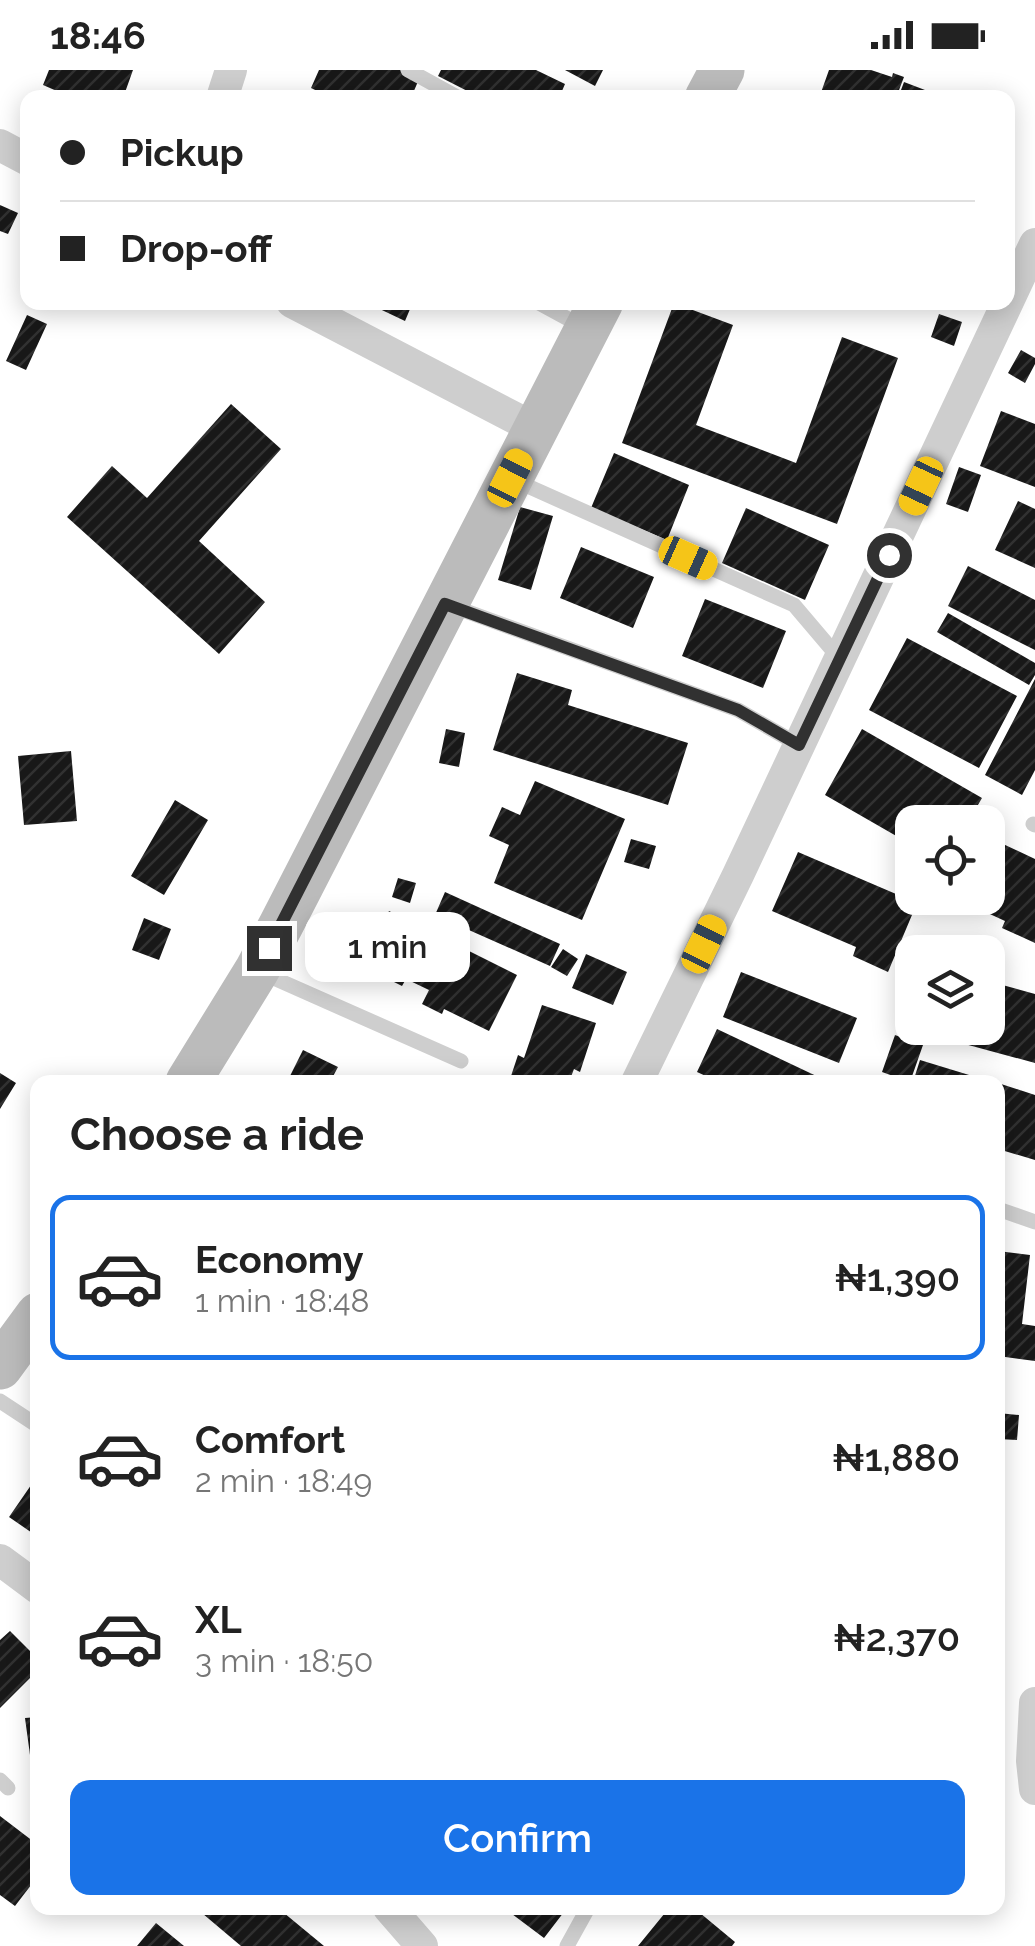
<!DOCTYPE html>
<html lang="en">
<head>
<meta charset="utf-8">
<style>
  :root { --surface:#fff; --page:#f6f6f6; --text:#222; --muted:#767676; --line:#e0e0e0; --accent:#1a73e8 }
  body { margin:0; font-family:Raleway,sans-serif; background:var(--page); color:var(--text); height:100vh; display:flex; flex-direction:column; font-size:38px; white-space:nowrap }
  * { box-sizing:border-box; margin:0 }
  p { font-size:32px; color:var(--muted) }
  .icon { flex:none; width:55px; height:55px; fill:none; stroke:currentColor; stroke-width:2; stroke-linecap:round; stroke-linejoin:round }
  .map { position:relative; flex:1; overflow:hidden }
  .drawer { position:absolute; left:30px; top:1005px; width:975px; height:840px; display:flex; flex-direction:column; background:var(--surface); border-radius:20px; box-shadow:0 5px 25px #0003 }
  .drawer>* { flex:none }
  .guide { position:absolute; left:20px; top:20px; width:995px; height:220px; border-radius:20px; box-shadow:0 5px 25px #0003; display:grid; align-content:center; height:220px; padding:0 40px; background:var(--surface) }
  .fabs { position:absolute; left:895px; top:735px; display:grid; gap:20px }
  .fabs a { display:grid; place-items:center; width:110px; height:110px; border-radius:20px; background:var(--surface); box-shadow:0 5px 25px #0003; font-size:50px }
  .end { position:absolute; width:45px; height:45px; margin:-22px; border:12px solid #313131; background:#fff; box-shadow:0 0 0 5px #fff }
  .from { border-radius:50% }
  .bubble { position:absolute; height:70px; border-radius:20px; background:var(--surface); box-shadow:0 5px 25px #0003; font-size:32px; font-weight:600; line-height:70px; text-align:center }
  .car { position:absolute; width:30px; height:60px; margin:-30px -15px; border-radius:12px; box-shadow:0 0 8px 2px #0007; background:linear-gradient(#f5c518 24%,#345 0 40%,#f5c518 0 76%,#345 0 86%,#f5c518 0) }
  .guide b { display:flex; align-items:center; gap:35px; height:95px; font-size:38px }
  .guide b+b { border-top:2px solid var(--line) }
  .guide i { width:25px; height:25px; background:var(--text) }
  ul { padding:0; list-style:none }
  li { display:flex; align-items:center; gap:30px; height:165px; margin:0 20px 15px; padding:0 20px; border:5px solid transparent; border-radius:20px }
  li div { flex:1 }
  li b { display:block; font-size:38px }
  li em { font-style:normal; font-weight:600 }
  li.active { border-color:var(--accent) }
  li>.icon { width:90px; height:90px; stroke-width:1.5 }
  h2 { padding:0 40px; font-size:45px; line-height:120px }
  .primary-button { display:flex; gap:20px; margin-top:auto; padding:20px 40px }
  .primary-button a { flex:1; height:115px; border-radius:20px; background:var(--accent); color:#fff; font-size:40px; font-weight:600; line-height:115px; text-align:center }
  .status { display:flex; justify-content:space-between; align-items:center; height:70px; padding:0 50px; background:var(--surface); direction:ltr }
  .status svg { height:28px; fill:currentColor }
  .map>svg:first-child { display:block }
  .building { fill:url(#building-hatch) }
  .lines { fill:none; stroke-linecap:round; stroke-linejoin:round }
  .lane { stroke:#cecece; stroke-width:15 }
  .street { stroke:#cecece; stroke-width:32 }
  .secondary { stroke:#bbb; stroke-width:45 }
  .route { stroke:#313131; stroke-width:12 }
</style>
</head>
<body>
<div class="status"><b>18:46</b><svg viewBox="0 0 49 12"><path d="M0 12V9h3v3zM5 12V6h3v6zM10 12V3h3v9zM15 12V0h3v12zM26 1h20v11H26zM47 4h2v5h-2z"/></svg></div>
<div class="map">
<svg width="1035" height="1876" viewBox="0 0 1035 1876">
  <defs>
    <pattern id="building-hatch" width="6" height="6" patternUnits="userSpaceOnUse" patternTransform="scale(2.5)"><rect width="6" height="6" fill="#181818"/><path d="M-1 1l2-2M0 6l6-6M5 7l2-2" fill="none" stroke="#313131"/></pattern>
  </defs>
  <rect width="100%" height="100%" fill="#fff"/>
  <!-- building -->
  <path class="building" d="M 49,0 L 133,0 L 123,28 L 73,28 L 43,15 Z
    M 319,0 L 400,0 L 419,9 L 411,28 L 332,28 L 311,18 Z
    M 441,0 L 536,0 L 565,14 L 559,28 L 481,28 L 438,6 Z
    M 565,0 L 603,0 L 595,16 Z
    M 829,0 L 871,0 L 892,7 L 893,3 L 904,7 L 896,28 L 819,28 Z
    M 904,12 L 925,20 L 923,28 L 898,28 Z
    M 0,135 L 18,143 L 8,164 L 0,161 Z
    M 365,232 L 413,232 L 405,251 Z
    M 674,233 L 733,255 L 696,355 L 796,393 L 842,267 L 898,288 L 837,454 L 622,373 Z
    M 939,244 L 962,252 L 954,276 L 931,267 Z
    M 27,245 L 47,254 L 26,300 L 6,291 Z
    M 1021,280 L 1035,288 L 1035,294 L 1025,313 L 1008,303 Z
    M 231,334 L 281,379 L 199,471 L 265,532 L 219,584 L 67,447 L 112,396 L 147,428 Z
    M 1001,341 L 1035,354 L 1035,417 L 980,396 Z
    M 614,383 L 689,415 L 667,470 L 591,438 Z
    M 959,397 L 981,405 L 968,442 L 946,434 Z
    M 1018,431 L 1035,439 L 1035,498 L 995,480 Z
    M 520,437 L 553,446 L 531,520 L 498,510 Z
    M 746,438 L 829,475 L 805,530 L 722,493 Z
    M 581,477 L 654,507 L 633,558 L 560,528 Z
    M 968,496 L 1035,530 L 1035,580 L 948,536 Z
    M 705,529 L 786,561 L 763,618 L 682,586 Z
    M 948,543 L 1035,593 L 1035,605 L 1029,615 L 937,562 Z
    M 907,568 L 1017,626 L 979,698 L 869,640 Z
    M 517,603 L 572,620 L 568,635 L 688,673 L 668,735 L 493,680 Z
    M 1035,609 L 1035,700 L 1022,725 L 985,705 Z
    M 446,659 L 465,663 L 459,697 L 439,693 Z
    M 862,659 L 982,728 L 968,752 L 912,752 L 912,775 L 825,725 Z
    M 71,681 L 77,751 L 24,755 L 18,686 Z
    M 535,711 L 625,749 L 582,850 L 494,813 L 509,775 L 489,766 L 502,737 L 520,745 Z
    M 175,730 L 208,750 L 164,825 L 131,806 Z
    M 988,767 L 1035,789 L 1035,873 L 1002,858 L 1005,851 L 955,828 L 988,828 Z
    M 631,769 L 656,776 L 649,799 L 624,792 Z
    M 798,782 L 917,833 L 888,902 L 853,886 L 856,877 L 772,841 Z
    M 398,808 L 416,813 L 410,833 L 392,827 Z
    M 445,822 L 560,874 L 550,896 L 435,845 Z
    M 389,841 L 517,905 L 489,961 L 444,939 L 442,944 L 422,934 L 429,920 L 406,909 L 402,916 L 362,896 Z
    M 144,848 L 171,859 L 159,890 L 132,880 Z
    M 563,879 L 578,889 L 567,906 L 551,897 Z
    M 586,884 L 627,902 L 613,935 L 572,918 Z
    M 741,902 L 857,948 L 839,993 L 723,947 Z
    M 988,911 L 1035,924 L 1035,993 L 939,967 L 942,958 L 988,958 Z
    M 542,935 L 596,953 L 580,1002 L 574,999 L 569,1012 L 509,1012 L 518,985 L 524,988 Z
    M 717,959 L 829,1012 L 719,1012 L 697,1002 Z
    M 895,965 L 923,975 L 910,1012 L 882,1002 Z
    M 303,980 L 338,997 L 330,1012 L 287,1012 Z
    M 920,990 L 992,1012 L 913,1012 Z
    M 0,1003 L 16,1013 L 0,1039 Z
    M 998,1013 L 1035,1025 L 1035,1090 L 998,1079 Z
    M 998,1181 L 1030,1185 L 1022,1254 L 1035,1256 L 1035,1291 L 998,1286 Z
    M 998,1343 L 1019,1345 L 1017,1370 L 998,1369 Z
    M 38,1405 L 38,1467 L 9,1447 Z
    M 10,1561 L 38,1589 L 38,1600 L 0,1638 L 0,1570 Z
    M 38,1647 L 38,1722 L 35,1722 L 25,1648 Z
    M 0,1746 L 38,1775 L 38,1806 L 15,1836 L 0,1825 Z
    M 196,1838 L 278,1838 L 324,1876 L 241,1876 Z
    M 504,1838 L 567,1838 L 544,1868 Z
    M 669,1838 L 694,1838 L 735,1872 L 732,1876 L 638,1876 Z
    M 156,1853 L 184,1876 L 137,1876 Z"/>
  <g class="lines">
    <!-- lane -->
    <path class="lane" d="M 408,0 L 459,28
      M 537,232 L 583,257
      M 514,410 L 794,535 L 839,588
      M 449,535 L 738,640 L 799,675
      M 1033,754 L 1035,755
      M 260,902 L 461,991
      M 998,1139 L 1035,1152
      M 0,1331 L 38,1356
      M 0,1710 L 8,1718
      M 567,1876 L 588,1838"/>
    <!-- street -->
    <path class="street" d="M 222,28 L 231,0
      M 0,75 L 28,90
      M 292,232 L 536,359
      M 637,1012 L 738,805 L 1035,174
      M 0,1490 L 38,1518
      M 1035,1633 L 1032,1691 L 1035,1719
      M 389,1838 L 422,1876"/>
    <!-- secondary -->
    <path class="secondary" d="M 707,28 L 722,0
      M 188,1012 L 257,900 L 281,855 L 601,232
      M 0,1297 L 38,1245"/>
  </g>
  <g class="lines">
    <!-- route -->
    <path class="route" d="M 269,878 L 445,534 L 738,640 L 799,675 L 889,485"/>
  </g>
</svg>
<div class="fabs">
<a><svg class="icon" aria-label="locate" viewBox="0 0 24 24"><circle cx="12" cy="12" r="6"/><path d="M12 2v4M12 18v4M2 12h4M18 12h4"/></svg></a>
<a><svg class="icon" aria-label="layers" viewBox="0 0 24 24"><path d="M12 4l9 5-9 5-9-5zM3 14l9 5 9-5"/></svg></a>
</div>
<i class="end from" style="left:889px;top:485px"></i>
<i class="end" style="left:269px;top:878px"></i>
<div class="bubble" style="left:305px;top:842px;width:165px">1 min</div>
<i class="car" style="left:510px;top:408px;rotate:27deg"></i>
<i class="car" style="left:921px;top:416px;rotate:205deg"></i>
<i class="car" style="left:688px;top:488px;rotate:114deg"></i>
<i class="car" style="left:704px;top:874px;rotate:26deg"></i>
<div class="guide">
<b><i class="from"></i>Pickup</b>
<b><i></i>Drop-off</b>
</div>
<section class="drawer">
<h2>Choose a ride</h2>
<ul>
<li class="active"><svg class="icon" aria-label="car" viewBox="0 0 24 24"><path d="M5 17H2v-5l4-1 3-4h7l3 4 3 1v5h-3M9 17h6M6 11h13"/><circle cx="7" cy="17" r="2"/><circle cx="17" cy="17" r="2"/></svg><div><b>Economy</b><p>1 min · 18:48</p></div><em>₦1,390</em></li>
<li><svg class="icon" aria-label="car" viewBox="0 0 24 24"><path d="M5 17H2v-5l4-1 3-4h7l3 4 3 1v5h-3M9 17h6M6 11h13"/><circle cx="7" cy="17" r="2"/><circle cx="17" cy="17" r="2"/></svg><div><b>Comfort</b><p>2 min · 18:49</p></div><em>₦1,880</em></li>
<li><svg class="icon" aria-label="car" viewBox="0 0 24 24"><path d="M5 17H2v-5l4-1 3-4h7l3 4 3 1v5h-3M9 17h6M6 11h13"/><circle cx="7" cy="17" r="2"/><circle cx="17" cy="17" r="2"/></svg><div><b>XL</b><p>3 min · 18:50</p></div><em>₦2,370</em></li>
</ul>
<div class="primary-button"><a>Confirm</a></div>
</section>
</div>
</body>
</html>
